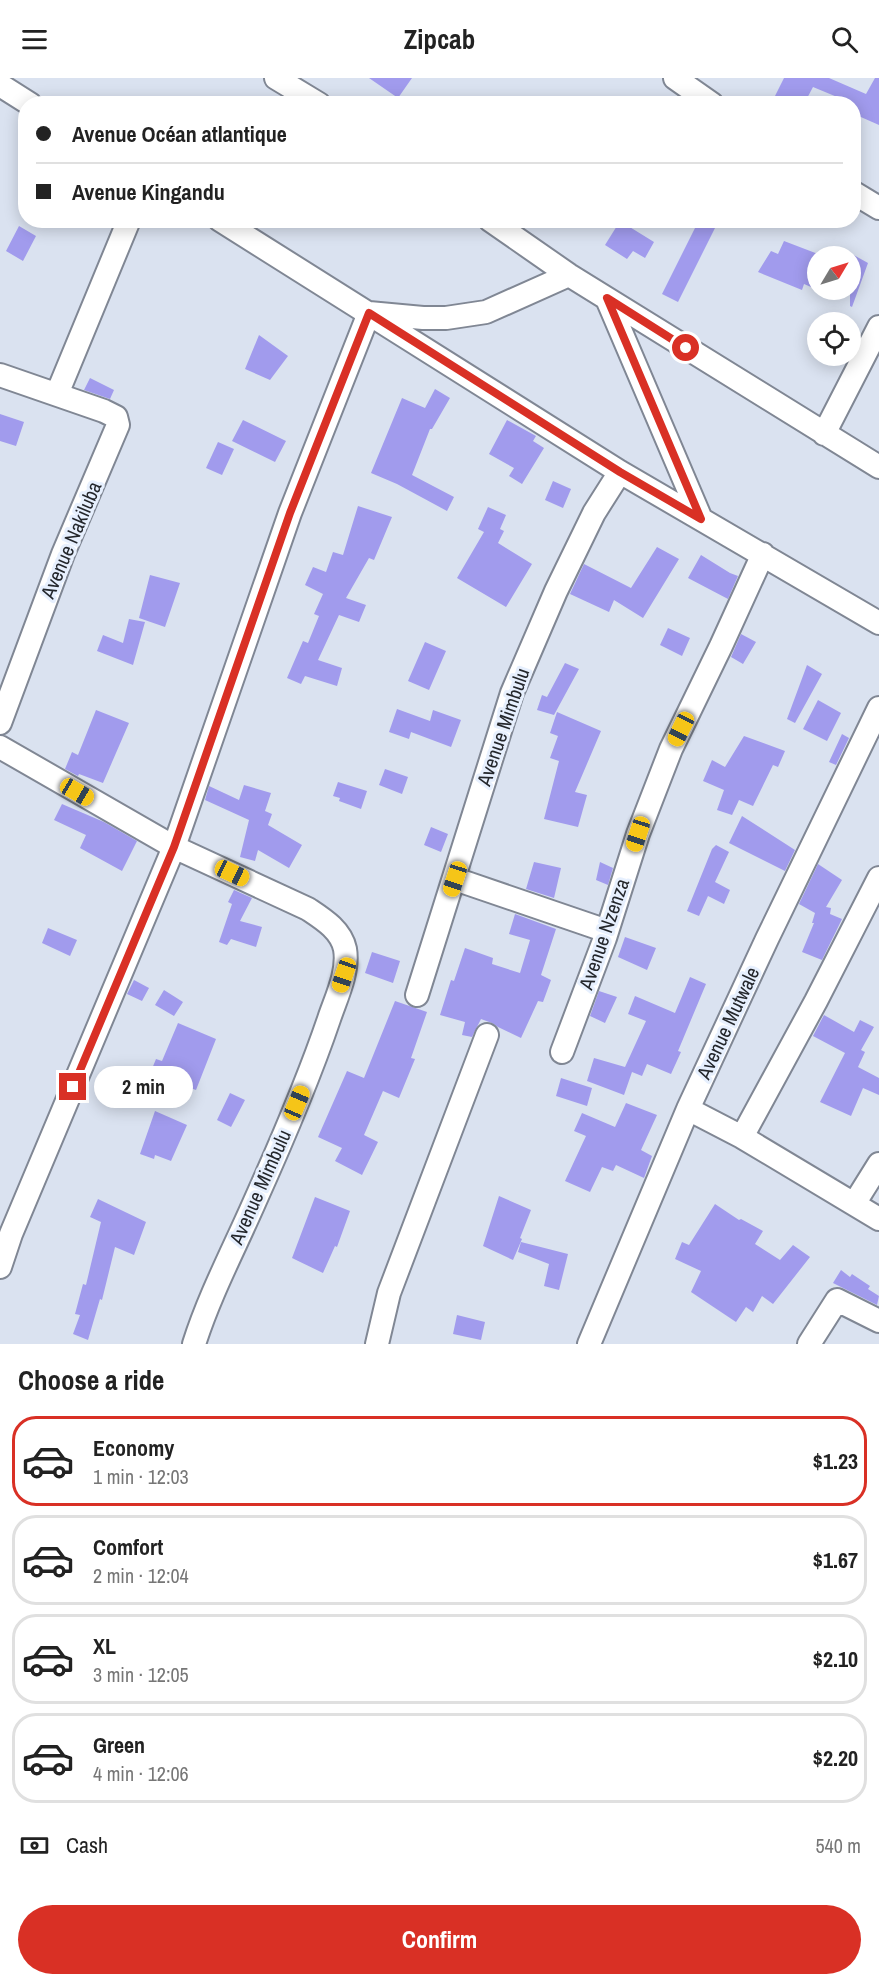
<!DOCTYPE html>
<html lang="en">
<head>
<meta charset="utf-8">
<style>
  :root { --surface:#fff; --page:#f2f2f2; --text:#222; --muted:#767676; --line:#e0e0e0; --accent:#d93025 }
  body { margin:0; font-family:"Archivo Narrow",sans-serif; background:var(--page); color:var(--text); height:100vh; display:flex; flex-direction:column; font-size:22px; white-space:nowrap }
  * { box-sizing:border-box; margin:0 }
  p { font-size:20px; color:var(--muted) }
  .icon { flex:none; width:33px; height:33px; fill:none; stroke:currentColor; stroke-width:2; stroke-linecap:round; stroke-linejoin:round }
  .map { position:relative; height:1266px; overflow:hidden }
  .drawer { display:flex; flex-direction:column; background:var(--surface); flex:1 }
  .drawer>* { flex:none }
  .banner { position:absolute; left:18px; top:18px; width:843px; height:132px; border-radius:24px; box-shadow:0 3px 15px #0003; display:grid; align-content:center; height:132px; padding:0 18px; background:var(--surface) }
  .needle { width:39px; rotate:52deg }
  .buttons { position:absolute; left:807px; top:168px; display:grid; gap:12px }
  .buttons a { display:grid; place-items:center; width:54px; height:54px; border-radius:50%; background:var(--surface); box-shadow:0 3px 15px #0003; font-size:30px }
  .end { position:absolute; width:27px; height:27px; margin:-14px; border:8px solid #d93025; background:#fff; box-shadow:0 0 0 3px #fff }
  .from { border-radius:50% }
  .bubble { position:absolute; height:42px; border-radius:21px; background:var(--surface); box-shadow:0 3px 15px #0003; font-size:20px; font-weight:700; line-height:42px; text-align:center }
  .car { position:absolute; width:18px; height:36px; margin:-18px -9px; border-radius:8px; box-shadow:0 0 4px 2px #0007; background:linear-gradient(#f5c518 24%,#345 0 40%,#f5c518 0 76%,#345 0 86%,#f5c518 0) }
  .banner b { display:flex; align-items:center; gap:21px; height:57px; font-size:22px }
  .banner b+b { border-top:2px solid var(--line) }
  .banner i { width:15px; height:15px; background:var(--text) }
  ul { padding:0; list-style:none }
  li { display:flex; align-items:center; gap:18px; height:90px; margin:0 12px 9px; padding:0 6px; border:3px solid var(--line); border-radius:24px }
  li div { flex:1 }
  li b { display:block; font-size:22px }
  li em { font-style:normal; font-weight:700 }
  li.on { border-color:var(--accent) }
  li>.icon { width:54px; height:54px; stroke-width:1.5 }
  h2 { padding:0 18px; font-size:27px; line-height:72px }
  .pay { display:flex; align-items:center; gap:15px; height:66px; padding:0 18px; font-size:22px }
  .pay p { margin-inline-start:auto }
  .button { display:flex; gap:12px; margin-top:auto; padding:12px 18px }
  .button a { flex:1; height:69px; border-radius:36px; background:var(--accent); color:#fff; font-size:24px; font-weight:700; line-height:69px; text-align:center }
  header { display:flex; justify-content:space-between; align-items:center; height:78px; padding:0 18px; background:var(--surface); font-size:27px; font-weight:700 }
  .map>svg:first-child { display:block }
  .building { fill:#a19bed }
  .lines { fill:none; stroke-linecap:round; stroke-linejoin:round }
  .minor-casing { stroke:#808794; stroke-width:26 }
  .minor { stroke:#fff; stroke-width:22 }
  .route { stroke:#d93025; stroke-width:8 }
  .labels { text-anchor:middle; stroke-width:6; stroke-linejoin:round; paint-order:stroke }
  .street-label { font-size:20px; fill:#24272c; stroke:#e7f0fe }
</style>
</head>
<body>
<header><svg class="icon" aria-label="menu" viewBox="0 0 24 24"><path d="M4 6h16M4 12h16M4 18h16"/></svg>Zipcab<svg class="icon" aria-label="search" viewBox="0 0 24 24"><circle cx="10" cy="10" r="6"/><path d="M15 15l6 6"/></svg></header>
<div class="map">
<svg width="879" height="1266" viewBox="0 0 879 1266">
  <rect width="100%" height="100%" fill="#dae2f0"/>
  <!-- building -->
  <path class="building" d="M 369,0 L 412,0 L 398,20 Z
    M 784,0 L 829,0 L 866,16 L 875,0 L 879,0 L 879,47 L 854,36 L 854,26 L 813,9 L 804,26 L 771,26 Z
    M 699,142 L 719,142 L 678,224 L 662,216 Z
    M 620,143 L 654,164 L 645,180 L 633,173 L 627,181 L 605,167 Z
    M 19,148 L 36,158 L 23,183 L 6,173 Z
    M 784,163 L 818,176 L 818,212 L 804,206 L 802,212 L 758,194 L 771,173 L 778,176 Z
    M 850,175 L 868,185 L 852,229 L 850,228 Z
    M 259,257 L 288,278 L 270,302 L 245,291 Z
    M 90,300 L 114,312 L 110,321 L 84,312 Z
    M 435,311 L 450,320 L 432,351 L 430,351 L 412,397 L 454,419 L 447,433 L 397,406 L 371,395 L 402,320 L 425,330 Z
    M 0,336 L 24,344 L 16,368 L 0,363 Z
    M 243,342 L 286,363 L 275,384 L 232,363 Z
    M 507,342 L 536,358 L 533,363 L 544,370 L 522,406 L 509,398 L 514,390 L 489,376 Z
    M 218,364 L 234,371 L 222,397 L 206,390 Z
    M 553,403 L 571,411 L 563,430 L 545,422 Z
    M 358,428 L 392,439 L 374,482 L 369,480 L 346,520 L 366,527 L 359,544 L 339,537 L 318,582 L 342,590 L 337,608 L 305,598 L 301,606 L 287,600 L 303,563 L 308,565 L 319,538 L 314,536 L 323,516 L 305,507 L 313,489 L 326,494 L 333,474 L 343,477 Z
    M 488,429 L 506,437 L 500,451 L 504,453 L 498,465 L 532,486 L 506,529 L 457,500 L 484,454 L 478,451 Z
    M 657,469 L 679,481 L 643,540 L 614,522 L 609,534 L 570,516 L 584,486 L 631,510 Z
    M 701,477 L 730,495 L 738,498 L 728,521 L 688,500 Z
    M 150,497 L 180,505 L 165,549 L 139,540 Z
    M 129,541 L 145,544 L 133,587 L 97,573 L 103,557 L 123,565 Z
    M 668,550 L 690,560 L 682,578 L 660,567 Z
    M 741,556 L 756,564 L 743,586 L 731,579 Z
    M 425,564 L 446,573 L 429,612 L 408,603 Z
    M 565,585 L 579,591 L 554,637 L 537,632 L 542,617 L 547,619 Z
    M 807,587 L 822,596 L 795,645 L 787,641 Z
    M 818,622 L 841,635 L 827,663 L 803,651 Z
    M 397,631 L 430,643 L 433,632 L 461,642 L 451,669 L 411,654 L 409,661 L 389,654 Z
    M 96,632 L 129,645 L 103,705 L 79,696 L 78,698 L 65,691 L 72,674 L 78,677 Z
    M 557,634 L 601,653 L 575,714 L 587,717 L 578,749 L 544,741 L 559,683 L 550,680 L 558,658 L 550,655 Z
    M 842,656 L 849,660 L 836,687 L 829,684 Z
    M 744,658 L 785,673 L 778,689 L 773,687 L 753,728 L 739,722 L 732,737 L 717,732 L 724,712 L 703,703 L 712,682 L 725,689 Z
    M 385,691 L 408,699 L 402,716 L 379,707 Z
    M 338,704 L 367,713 L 361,731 L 339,723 L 340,720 L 333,718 Z
    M 244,707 L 271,715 L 265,733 L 272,736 L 268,747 L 302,767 L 289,790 L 258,772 L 255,783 L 240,779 L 249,742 L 205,722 L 209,708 L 239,722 Z
    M 62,726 L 104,744 L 137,763 L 122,793 L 80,770 L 86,757 L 54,742 Z
    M 742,738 L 795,772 L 785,793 L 729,765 Z
    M 431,749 L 448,756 L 441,774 L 424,767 Z
    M 716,767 L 729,774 L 715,804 L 730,812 L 724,826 L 708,818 L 699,838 L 687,833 L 712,771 Z
    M 534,784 L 561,790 L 554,820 L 526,811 Z
    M 600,784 L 613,790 L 608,807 L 596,802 Z
    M 818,786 L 842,802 L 826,829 L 831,830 L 830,836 L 842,841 L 822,882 L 802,874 L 814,845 L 812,845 L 815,835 L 799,826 Z
    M 234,812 L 252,820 L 240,843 L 262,849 L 256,869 L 231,861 L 227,867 L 219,864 L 232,826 L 228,824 Z
    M 515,836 L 556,851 L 541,897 L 551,902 L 543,924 L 538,923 L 521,960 L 498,949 L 492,945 L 481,941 L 472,959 L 462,957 L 465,944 L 440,937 L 451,902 L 454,903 L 465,870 L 493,880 L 492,886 L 520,895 L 530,862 L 509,856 Z
    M 48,850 L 77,862 L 70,878 L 42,865 Z
    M 625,859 L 656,870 L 647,892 L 618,879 Z
    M 372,874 L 400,883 L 393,905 L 365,895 Z
    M 690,899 L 706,906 L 678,973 L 681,974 L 671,996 L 647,986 L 642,998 L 632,994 L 624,1017 L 587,1003 L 594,980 L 625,989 L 646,943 L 628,936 L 635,918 L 675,935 Z
    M 134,902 L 149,910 L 142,923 L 127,916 Z
    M 164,912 L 183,924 L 174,938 L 155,927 Z
    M 599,913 L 617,919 L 605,945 L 590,938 Z
    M 395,923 L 427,934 L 411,980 L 415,981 L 399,1020 L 383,1013 L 364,1057 L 378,1064 L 362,1097 L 335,1083 L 342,1070 L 318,1059 L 347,993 L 364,1000 Z
    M 824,937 L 854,954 L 860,942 L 874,949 L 861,972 L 865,974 L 858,989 L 879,1000 L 879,1017 L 863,1010 L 851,1038 L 820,1024 L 845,975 L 813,958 Z
    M 178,945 L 216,961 L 196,1012 L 176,1005 L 172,1014 L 147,1003 L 156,981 L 162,983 Z
    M 561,1000 L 592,1010 L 587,1028 L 556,1018 Z
    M 230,1015 L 245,1022 L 231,1049 L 217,1042 Z
    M 626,1025 L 657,1037 L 641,1072 L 652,1078 L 644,1100 L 616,1087 L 613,1093 L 602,1089 L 590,1114 L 565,1103 L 586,1058 L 574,1053 L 582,1035 L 615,1049 Z
    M 155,1033 L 187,1047 L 171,1083 L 155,1077 L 154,1081 L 140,1076 Z
    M 499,1118 L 531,1132 L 520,1160 L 522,1161 L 513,1182 L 483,1168 Z
    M 315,1119 L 350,1133 L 337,1169 L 335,1168 L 323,1195 L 292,1180 Z
    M 98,1121 L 146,1144 L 134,1177 L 115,1169 L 102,1222 L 100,1221 L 88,1262 L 73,1256 L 80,1237 L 75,1236 L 83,1206 L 86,1207 L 101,1144 L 90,1139 Z
    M 715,1126 L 739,1142 L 741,1141 L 763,1153 L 755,1166 L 780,1182 L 793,1167 L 810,1179 L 773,1226 L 762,1218 L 753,1234 L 746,1229 L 736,1244 L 691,1214 L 701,1193 L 675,1181 L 682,1164 L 689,1167 Z
    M 521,1164 L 568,1176 L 559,1212 L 544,1208 L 549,1186 L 518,1174 Z
    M 841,1192 L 850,1199 L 852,1196 L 870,1208 L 868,1211 L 879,1218 L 877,1227 L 833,1205 Z
    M 457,1237 L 485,1244 L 481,1262 L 453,1256 Z"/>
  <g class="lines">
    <!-- minor casing -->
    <g class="minor-casing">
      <path id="minor" d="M 276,0 L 319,26
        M 675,0 L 712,26
        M 0,7 L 30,26
        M 854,115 L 879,130
        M 220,142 L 620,394 L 879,545
        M 490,142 L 569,197 L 879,389
        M 607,221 L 701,441
        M 0,297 L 104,333 L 116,339 L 118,347 L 63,476 L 0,645
        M 57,316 L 129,142
        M 824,356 L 879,249
        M 0,669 L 174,769 L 308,831 C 323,841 341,852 345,871 C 349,894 336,920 329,941 C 308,1003 282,1063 255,1123 C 234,1171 210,1216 194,1266
        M 455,801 L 607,853
        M 417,917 L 512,615 L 556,513 L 594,435 L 620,394
        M 562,974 L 605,860 L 638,756 L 671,671 L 721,568 L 763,476
        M 688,1031 L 742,1059 L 879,1141
        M 742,1059 L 816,923 L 879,800
        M 854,1126 L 879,1086
        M 0,1189 L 11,1156 L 174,769 L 290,435 L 369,235 L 423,240 L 446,240 L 486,234 L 569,197
        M 377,1266 L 389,1215 L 487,957
        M 589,1266 L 688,1031 L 767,861 L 879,630
        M 809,1266 L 837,1222 L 879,1243"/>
    </g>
    <!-- minor -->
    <use href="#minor" class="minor"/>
  </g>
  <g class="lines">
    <!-- route -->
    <path class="route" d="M 73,1009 L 174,769 L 290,435 L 369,235 L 620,394 L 701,441 L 607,220 L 686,270"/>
  </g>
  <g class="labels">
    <!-- street labels -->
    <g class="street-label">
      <text transform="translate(71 462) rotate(-67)" y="7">Avenue Nakiluba</text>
      <text transform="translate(503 649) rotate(-71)" y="7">Avenue Mimbulu</text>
      <text transform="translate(604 856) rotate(-71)" y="7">Avenue Nzenza</text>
      <text transform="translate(728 945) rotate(-65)" y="7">Avenue Mutwale</text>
      <text transform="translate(260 1109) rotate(-66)" y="7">Avenue Mimbulu</text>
    </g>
  </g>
</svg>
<div class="buttons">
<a><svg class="needle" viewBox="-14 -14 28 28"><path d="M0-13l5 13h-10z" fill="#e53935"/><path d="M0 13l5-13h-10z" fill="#767676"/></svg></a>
<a><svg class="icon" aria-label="locate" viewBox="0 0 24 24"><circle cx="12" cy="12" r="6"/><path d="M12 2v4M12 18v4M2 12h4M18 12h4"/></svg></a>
</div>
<i class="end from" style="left:686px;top:270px"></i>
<i class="end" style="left:73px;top:1009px"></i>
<div class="bubble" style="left:94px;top:988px;width:99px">2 min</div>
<i class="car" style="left:681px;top:651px;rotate:206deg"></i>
<i class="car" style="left:77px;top:714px;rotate:120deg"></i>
<i class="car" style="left:638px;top:756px;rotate:198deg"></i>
<i class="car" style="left:232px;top:795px;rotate:115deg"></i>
<i class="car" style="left:455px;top:801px;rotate:198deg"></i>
<i class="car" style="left:344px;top:897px;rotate:199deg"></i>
<i class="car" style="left:297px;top:1025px;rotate:23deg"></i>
<div class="banner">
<b><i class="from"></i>Avenue Océan atlantique</b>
<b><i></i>Avenue Kingandu</b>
</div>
</div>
<section class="drawer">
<h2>Choose a ride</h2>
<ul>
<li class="on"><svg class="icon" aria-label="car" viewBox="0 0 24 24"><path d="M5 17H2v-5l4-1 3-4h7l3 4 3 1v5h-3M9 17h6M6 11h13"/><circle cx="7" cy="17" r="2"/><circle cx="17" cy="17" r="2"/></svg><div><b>Economy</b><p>1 min · 12:03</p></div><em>$1.23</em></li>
<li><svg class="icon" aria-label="car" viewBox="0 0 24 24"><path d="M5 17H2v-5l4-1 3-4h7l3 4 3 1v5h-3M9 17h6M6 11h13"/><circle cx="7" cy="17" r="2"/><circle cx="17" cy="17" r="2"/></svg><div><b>Comfort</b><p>2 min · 12:04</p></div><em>$1.67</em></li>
<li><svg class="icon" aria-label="car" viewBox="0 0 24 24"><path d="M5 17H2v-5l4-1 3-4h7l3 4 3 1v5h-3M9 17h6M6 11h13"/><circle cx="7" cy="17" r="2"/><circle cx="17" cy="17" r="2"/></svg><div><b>XL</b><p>3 min · 12:05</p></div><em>$2.10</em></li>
<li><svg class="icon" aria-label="car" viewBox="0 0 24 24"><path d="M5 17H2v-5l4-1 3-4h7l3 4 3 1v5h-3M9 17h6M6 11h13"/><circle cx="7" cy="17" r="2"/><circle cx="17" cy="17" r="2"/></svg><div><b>Green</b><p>4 min · 12:06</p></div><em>$2.20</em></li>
</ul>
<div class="pay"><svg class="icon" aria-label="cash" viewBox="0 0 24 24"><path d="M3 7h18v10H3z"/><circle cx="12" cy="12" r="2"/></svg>Cash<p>540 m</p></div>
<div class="button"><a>Confirm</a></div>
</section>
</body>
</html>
